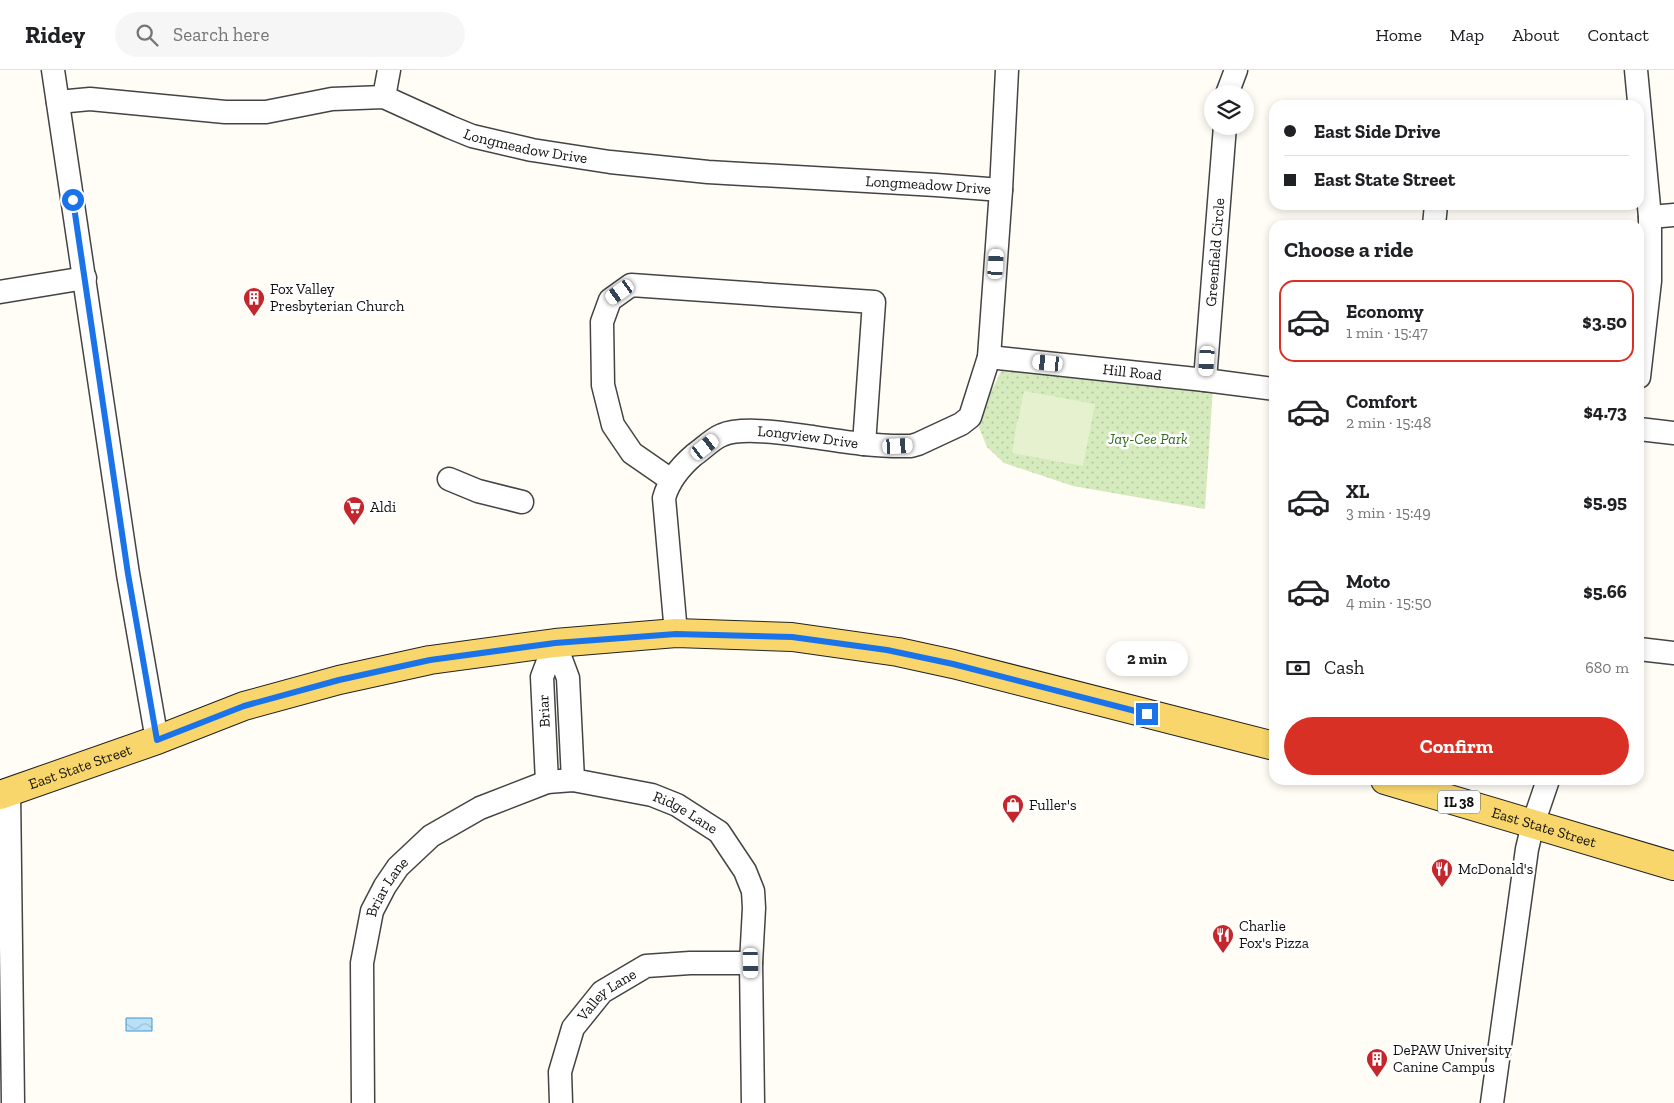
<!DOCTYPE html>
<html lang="en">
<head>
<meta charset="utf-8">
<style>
  :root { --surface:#fff; --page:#f6f6f6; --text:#202124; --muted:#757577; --line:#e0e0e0; --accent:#d93025 }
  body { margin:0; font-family:"Zilla Slab",serif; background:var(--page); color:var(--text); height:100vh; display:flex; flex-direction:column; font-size:19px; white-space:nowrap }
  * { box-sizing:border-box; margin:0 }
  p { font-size:16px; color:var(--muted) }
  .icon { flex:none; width:28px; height:28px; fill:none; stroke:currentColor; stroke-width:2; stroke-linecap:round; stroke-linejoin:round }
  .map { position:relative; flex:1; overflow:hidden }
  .sheet { position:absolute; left:1269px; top:150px; width:375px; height:565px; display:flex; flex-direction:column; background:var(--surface); border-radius:15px; box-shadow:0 2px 8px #0003 }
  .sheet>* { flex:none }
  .top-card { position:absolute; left:1269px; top:30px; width:375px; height:110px; border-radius:15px; box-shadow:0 2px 8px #0003; display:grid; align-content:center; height:110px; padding:0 15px; background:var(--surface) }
  .buttons { position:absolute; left:1204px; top:15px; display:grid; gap:10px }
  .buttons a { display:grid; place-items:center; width:50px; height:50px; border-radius:50%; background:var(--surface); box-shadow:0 2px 8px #0003; font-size:25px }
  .end { position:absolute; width:22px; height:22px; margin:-11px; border:6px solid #1a73e8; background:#fff; box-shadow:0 0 0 2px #fff }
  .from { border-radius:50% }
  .bubble { position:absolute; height:35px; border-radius:18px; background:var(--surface); box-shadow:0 2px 8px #0003; font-size:16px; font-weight:700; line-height:35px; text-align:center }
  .car { position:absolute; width:15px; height:30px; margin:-15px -8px; border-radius:6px; box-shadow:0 0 4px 1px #0007; background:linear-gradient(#fff 24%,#345 0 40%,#fff 0 76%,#345 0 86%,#fff 0) }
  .top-card b { display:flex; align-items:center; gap:18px; height:48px; font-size:19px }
  .top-card b+b { border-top:1px solid var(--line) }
  .top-card i { width:12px; height:12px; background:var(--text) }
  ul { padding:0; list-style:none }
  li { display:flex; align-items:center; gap:15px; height:82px; margin:0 10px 8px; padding:0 5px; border:2px solid transparent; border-radius:15px }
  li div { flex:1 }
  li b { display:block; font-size:19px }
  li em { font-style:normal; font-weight:700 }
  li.active { border-color:var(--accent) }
  li>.icon { width:45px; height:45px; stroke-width:1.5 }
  h2 { padding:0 15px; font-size:22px; line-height:60px }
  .pay { display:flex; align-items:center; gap:12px; height:55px; padding:0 15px; font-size:19px }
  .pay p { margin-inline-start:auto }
  .primary-button { display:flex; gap:10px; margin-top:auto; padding:10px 15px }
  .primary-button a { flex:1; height:58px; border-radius:30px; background:var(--accent); color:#fff; font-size:20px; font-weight:700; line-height:58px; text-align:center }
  header { display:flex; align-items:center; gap:30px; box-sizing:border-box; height:70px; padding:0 25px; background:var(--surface); border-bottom:1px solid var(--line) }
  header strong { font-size:24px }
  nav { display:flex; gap:28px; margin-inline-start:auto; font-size:18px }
  .search { width:350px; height:45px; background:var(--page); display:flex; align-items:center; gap:12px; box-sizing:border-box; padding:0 18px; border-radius:28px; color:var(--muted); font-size:19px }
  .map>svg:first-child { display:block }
  .park { fill:url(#park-dots) }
  .pitch { fill:#e6f2cf }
  .water { fill:url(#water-waves); stroke:#3f96cf }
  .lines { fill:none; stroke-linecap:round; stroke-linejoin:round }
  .minor-casing { stroke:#444; stroke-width:25 }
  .major-casing { stroke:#222; stroke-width:30 }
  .minor { stroke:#fff; stroke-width:22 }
  .major { stroke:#f9d66b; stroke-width:28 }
  .route { stroke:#1a73e8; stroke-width:6 }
  .labels { text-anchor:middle; stroke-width:5; stroke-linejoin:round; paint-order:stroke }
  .shield { fill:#fff; stroke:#585858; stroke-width:1 }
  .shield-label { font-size:14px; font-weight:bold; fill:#111 }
  .street-label { font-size:15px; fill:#111; stroke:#fff }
  .poi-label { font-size:15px; fill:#111; stroke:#fff; text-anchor:start }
  .park-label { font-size:15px; font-style:italic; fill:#2f6b1f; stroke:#fff }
</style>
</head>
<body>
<header>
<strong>Ridey</strong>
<div class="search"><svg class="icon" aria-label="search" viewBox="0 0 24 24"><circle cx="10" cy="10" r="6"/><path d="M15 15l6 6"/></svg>Search here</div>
<nav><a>Home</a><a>Map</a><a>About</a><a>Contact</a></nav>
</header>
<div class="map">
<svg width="1674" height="1033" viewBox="0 0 1674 1033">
  <defs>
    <pattern id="park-dots" width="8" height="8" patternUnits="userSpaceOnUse" patternTransform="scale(1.25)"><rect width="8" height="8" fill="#d5ebbd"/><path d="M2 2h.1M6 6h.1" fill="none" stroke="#b6c8a1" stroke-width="1.8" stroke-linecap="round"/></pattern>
    <pattern id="water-waves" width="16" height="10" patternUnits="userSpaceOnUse" patternTransform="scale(1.25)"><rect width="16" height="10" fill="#b9e0f7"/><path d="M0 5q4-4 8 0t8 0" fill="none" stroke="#9ebfd3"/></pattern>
  </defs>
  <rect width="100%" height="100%" fill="#fffdf5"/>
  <!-- park -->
  <path class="park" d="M 1004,296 L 1213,317 L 1205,439 L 1073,416 L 1004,393 L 987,377 L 976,350 Z"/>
  <!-- pitch -->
  <path class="pitch" d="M 1024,321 L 1095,334 L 1083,396 L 1012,383 L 1017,352 L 1084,364 L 1018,352 Z"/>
  <!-- water -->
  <path class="water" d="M 126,948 L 152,948 L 152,961 L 126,961 Z"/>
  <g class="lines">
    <!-- minor casing -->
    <g class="minor-casing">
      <g id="minor">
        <path d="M 53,0 L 128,504 L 157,670"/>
        <path d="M 1636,0 L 1650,147 L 1650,211 L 1639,307"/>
        <path d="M 1227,24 L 1236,0"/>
        <path d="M 384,27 L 389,0"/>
        <path id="s1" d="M 58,32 L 90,29 L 225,42 L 266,42 L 332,29 L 384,27 L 450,57 L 472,66 L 532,80 L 610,92 L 708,102 L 936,115 L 1001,120"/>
        <path d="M 1650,147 L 1674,145"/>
        <path d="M 1434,155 L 1436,135"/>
        <path d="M 0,222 L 85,208"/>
        <path id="s2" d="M 989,287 L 1205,310 L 1274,319"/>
        <path id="s3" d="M 1205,310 L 1225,56"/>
        <path d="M 1639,359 L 1674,363"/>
        <path d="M 449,409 L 478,421 L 522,432"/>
        <path d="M 671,410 L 632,383 L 613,355 L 603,315 L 602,252 L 610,230 L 631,215 L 874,232 L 864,374"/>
        <path id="s4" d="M 676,563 L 664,428 C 669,410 680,397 694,385 C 703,379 712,369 722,365 C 743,356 790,364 813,367 C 845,372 878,377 911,376 L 918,374 L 961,354 L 970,347 L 989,287 L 1001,120 L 1007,0"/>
        <path d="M 555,573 L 568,608 L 573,710"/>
        <path d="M 1639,579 L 1674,583"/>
        <path d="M 547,712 L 542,607 L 555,573"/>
        <path d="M 9,722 L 13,1033"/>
        <path id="s5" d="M 363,1033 L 362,893 L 372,841 L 385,816 L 398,797 L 431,766 L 480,738 L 547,712 L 573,710 L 652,725 L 677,735 L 719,762 L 745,801 L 753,821 L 754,838 L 751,893 L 753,1033"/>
        <path id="s6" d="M 561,1033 L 560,1002 L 573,958 L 602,922 L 646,896 L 690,893 L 751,893"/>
        <path d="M 1492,1033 L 1527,779 L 1533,754 L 1548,710"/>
      </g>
    </g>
    <!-- major casing -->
    <g class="major-casing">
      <g id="major">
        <path id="s7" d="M 1385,710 L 1674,796"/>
        <path id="s8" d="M 0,725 L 157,670 L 244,636 L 339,610 L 430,590 L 555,573 L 676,563 L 792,567 L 898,582 L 953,594 L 1274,676"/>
      </g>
    </g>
    <!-- minor -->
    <use href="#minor" class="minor"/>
    <!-- major -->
    <use href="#major" class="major"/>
  </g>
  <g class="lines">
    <!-- route -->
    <path class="route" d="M 73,130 L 128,504 L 157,670 L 244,636 L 339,610 L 430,590 L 555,573 L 676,564 L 792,567 L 887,580 L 953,594 L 1147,644"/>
  </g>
  <!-- icons -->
  <defs>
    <g id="building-pin" transform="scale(1.125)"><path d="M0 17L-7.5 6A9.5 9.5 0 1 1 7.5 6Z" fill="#c4262e" stroke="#fff"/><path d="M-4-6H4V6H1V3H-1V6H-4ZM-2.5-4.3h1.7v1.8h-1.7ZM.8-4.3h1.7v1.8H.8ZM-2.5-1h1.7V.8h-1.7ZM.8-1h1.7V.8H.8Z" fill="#fff"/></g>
    <g id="supermarket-pin" transform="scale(1.125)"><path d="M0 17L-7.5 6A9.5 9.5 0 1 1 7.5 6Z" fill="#c4262e" stroke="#fff"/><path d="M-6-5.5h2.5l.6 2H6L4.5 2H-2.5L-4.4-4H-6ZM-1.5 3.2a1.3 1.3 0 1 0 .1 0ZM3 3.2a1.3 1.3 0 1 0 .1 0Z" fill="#fff"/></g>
    <g id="shop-pin" transform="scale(1.125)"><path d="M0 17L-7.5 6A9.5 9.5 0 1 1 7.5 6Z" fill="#c4262e" stroke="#fff"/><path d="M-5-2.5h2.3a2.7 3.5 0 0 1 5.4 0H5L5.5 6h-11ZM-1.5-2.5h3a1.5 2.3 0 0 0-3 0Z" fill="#fff"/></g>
    <g id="restaurant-pin" transform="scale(1.125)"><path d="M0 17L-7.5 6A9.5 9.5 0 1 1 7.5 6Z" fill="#c4262e" stroke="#fff"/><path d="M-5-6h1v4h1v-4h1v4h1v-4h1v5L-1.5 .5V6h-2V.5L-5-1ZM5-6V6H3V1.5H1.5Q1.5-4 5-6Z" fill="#fff"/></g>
  </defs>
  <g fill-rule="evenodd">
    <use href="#building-pin" x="254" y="228"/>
    <use href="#supermarket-pin" x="354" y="437"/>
    <use href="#shop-pin" x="1013" y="735"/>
    <use href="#restaurant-pin" x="1442" y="799"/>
    <use href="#restaurant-pin" x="1223" y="865"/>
    <use href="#building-pin" x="1377" y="989"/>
  </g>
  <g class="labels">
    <!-- shield labels -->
    <rect class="shield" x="1438" y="720.5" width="42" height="23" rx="4"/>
    <g class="shield-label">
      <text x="1459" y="737">IL 38</text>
    </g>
    <!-- street labels -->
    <g class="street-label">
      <text dy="5" stroke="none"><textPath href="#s1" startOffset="479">Longmeadow Drive</textPath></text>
      <text dy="5" stroke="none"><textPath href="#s1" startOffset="884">Longmeadow Drive</textPath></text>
      <text dy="5" stroke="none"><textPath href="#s3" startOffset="128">Greenfield Circle</textPath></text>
      <text dy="5" stroke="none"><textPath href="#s2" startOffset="144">Hill Road</textPath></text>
      <text dy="5" stroke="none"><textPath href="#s4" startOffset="310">Longview Drive</textPath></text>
      <text transform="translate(544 641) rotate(-93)" y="5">Briar</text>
      <text dy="5" stroke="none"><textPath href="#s8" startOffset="85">East State Street</textPath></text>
      <text dy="5" stroke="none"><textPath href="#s5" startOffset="562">Ridge Lane</textPath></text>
      <text dy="5" stroke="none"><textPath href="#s7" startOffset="166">East State Street</textPath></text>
      <text dy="5" stroke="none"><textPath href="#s5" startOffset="221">Briar Lane</textPath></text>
      <text dy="5" stroke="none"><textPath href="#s6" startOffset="125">Valley Lane</textPath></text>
    </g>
    <!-- poi labels -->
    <g class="poi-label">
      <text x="270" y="224">Fox Valley<tspan x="270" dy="17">Presbyterian Church</tspan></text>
      <text x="370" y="442">Aldi</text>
      <text x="1029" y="740">Fuller's</text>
      <text x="1458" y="804">McDonald's</text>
      <text x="1239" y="861">Charlie<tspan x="1239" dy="17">Fox's Pizza</tspan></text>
      <text x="1393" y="985">DePAW University<tspan x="1393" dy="17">Canine Campus</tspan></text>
    </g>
    <!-- park labels -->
    <g class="park-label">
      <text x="1148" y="374">Jay-Cee Park</text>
    </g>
  </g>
</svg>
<div class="buttons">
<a><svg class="icon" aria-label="layers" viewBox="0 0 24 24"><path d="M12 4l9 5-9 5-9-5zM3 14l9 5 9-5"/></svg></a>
</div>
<i class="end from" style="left:73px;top:130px"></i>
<i class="end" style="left:1147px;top:644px"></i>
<div class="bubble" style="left:1106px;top:571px;width:82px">2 min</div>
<i class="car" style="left:996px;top:194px;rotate:4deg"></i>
<i class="car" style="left:620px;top:222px;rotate:235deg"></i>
<i class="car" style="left:1207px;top:291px;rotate:184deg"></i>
<i class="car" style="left:1048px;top:293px;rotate:276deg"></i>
<i class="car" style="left:898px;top:376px;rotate:87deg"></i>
<i class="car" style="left:705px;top:377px;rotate:52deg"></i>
<i class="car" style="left:751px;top:893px;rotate:179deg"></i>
<div class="top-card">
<b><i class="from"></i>East Side Drive</b>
<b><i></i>East State Street</b>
</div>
<section class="sheet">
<h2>Choose a ride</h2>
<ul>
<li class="active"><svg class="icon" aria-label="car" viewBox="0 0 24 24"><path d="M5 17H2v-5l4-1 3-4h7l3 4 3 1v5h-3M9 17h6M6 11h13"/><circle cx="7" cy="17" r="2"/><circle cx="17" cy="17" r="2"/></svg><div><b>Economy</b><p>1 min · 15:47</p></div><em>$3.50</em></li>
<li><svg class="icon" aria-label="car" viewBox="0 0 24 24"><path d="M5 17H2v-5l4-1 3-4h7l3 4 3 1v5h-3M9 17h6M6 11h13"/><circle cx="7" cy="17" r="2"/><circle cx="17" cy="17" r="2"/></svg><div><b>Comfort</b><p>2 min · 15:48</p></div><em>$4.73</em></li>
<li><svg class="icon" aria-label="car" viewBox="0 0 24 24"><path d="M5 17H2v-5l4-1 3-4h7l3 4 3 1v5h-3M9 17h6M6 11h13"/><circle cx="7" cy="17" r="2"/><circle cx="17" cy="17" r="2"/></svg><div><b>XL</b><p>3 min · 15:49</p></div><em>$5.95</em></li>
<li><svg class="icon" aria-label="car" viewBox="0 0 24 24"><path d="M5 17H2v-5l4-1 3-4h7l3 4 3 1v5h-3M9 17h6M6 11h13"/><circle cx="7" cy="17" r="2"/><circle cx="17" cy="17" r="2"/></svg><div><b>Moto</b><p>4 min · 15:50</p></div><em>$5.66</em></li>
</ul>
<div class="pay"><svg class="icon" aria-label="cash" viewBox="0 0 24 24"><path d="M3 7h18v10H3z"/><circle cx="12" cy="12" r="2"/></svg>Cash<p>680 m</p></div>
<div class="primary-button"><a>Confirm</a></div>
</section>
</div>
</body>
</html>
